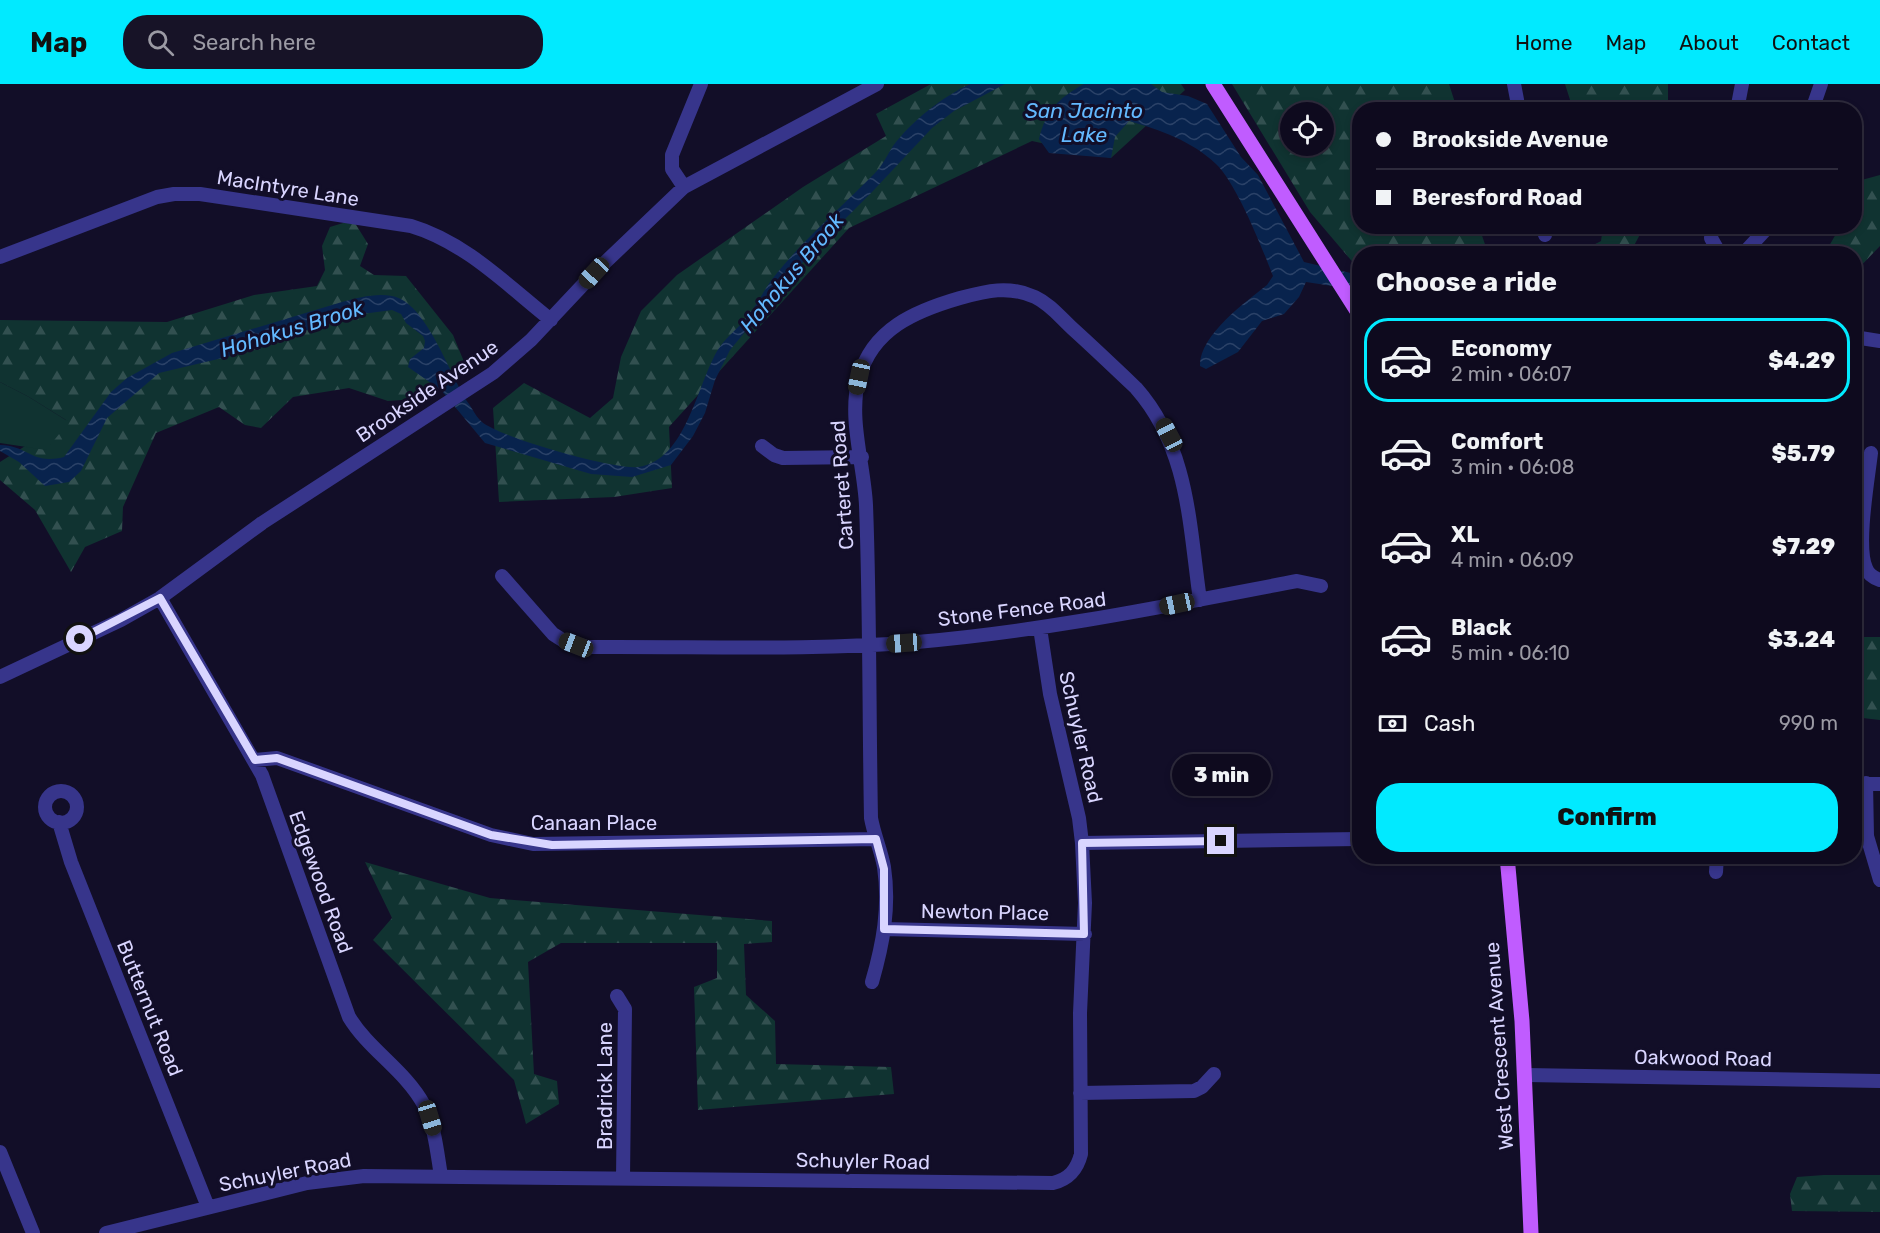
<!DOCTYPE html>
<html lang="en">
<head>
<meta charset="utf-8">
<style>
  :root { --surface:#0e0a1e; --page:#171327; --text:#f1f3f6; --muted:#9b9aa4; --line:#2e2b3c; --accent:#01eaff }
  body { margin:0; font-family:Rubik,sans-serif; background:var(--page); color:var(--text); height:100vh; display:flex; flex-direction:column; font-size:22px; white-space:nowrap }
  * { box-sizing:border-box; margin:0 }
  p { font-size:20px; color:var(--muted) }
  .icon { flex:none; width:33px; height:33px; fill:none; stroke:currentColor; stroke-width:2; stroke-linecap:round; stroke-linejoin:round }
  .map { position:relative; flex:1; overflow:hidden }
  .drawer { position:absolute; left:1352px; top:162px; width:510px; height:618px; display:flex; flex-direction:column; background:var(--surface); border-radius:24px; box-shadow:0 3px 9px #0003,0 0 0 2px var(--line) }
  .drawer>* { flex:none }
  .guide { position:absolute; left:1352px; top:18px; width:510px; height:132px; border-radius:24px; box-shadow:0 3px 9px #0003,0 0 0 2px var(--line); display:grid; align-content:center; height:132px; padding:0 24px; background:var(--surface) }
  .controls { position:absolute; left:1280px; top:18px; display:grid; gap:12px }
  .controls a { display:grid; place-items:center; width:54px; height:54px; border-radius:50%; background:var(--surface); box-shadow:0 3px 9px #0003,0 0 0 2px var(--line); font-size:30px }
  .end { position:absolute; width:27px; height:27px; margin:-14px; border:8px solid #d9d5ff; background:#111; box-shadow:0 0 0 3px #111 }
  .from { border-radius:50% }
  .bubble { position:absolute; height:42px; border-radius:21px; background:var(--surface); box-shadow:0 3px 9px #0003,0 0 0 2px var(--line); font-size:20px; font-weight:800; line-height:42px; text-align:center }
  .car { position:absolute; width:18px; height:36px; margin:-18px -9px; border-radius:8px; box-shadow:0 0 4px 2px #0007; background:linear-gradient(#222 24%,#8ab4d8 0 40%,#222 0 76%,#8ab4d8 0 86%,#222 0) }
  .guide b { display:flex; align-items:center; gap:21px; height:57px; font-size:22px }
  .guide b+b { border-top:2px solid var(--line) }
  .guide i { width:15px; height:15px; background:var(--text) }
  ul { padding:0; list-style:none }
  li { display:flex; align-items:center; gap:18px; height:84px; margin:0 12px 9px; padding:0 12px; border:3px solid transparent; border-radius:24px }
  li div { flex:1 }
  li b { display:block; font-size:22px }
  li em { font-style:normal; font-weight:800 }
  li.selected { border-color:var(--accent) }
  li>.icon { width:54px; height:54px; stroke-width:1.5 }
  h2 { padding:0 24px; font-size:27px; line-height:72px }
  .pay { display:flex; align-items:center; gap:15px; height:66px; padding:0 24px; font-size:22px }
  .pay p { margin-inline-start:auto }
  .cta { display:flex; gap:12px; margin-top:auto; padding:12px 24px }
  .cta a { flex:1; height:69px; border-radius:24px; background:var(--accent); color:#111; font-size:24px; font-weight:800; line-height:69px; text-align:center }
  header { display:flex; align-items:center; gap:36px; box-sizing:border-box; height:84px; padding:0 30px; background:var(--accent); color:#111 }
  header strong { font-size:28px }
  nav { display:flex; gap:33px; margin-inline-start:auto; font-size:21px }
  .search { width:420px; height:54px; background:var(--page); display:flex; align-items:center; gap:15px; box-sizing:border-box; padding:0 21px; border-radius:24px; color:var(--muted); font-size:22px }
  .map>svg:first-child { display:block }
  .forest { fill:url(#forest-firs); fill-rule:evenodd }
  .park { fill:#103331 }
  .water { fill:url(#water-waves) }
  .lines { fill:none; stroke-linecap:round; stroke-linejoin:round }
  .minor { stroke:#37358b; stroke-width:14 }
  .major { stroke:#c05cff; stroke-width:15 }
  .route { stroke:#d9d5ff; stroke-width:8 }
  .labels { text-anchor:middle; stroke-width:6; stroke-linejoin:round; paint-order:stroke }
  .street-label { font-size:20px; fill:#d9d5ff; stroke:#120e28 }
  .water-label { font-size:21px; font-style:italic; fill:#63b9ff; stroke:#120e28 }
</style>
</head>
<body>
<header>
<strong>Map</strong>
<div class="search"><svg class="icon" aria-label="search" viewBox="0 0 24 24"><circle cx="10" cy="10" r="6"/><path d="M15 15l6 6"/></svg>Search here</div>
<nav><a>Home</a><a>Map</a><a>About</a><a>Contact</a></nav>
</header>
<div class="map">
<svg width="1880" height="1149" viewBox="0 0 1880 1149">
  <defs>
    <pattern id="forest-firs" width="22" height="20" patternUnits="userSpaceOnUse" patternTransform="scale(1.5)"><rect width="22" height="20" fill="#103331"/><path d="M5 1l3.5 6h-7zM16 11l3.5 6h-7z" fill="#325050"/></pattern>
    <pattern id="water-waves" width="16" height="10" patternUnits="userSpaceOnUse" patternTransform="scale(1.5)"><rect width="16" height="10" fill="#08234d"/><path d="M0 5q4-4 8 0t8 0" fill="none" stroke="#2b4268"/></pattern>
  </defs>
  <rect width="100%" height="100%" fill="#120e28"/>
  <!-- forest -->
  <path class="forest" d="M 931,0 L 1181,0 L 1185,6 L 1111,74 L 1032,57 L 849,144 L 669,343 L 672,404 L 614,413 L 499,418 L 493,324 L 524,299 L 590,334 L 613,314 L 621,273 L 641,227 L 677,191 L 803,103 L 886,52 L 876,30 Z
    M 1232,0 L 1449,0 L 1457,25 L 1359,26 L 1359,142 L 1479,143 L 1488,169 L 1359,170 L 1359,182 L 1356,182 L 1310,128 ZM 1290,28 L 1323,28 L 1323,62 L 1290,62 Z
    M 1565,0 L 1668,0 L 1668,25 L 1592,26 L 1572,22 Z
    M 1880,91 L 1880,162 L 1854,189 L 1854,170 L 1825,169 L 1840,143 L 1854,142 L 1854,109 L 1858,97 Z
    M 353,136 L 368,160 L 360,182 L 374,191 L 406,192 L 453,251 L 467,285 L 432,303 L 415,315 L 388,317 L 349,304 L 293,313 L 261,344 L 245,341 L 219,323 L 156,349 L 123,423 L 122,447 L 85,463 L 71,488 L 35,426 L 0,396 L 0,378 L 66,336 L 29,313 L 0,298 L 0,236 L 167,238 L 254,211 L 317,202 L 325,186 L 322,162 L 330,143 Z
    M 1603,143 L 1644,143 L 1630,169 L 1579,169 L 1601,157 Z
    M 1854,553 L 1880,553 L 1880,636 L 1854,633 Z
    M 365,778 L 490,814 L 772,837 L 772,858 L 744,860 L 746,911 L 775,937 L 776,980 L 891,983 L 894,1010 L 698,1026 L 694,903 L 717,894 L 717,859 L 561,859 L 528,878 L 534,990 L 557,997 L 559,1020 L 526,1040 L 514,996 L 373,856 L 392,834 Z
    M 1824,1091 L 1880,1091 L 1880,1128 L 1792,1127 L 1790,1110 L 1797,1093 Z"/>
  <!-- park -->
  <path class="park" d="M 0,298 L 29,313 L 69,338 L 46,366 L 0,359 Z"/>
  <!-- water -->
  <path class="water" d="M 970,0 L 1005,0 L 954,27 L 932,44 L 872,108 L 809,171 L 730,266 L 715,296 L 705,329 L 693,352 L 671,381 L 632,393 L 591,390 L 485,359 L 441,306 L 408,283 L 410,275 L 424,264 L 425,257 L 423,252 L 406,239 L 401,230 L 392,226 L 347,232 L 235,271 L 159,289 L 107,334 L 81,387 L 69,398 L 45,402 L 19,378 L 0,367 L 0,361 C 29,362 32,381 64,373 L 111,308 L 127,294 L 172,269 L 342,218 C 358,214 375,209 392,212 C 427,218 450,293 469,320 C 473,326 477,334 482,338 C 499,353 615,386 638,383 C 687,377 697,298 719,264 C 727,252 740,243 749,231 C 759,217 766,202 777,189 C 806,153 843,122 875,89 C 883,81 887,71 893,62 C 912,37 942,13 970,0 Z
    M 1084,0 L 1151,0 L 1162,8 L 1188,12 L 1207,20 L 1241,73 L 1258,91 L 1304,178 L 1359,191 L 1359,206 L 1306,198 L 1299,213 L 1284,230 L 1262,237 L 1238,268 L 1206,285 L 1200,282 C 1199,251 1246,218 1267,201 L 1273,192 C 1262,164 1237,100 1216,80 C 1192,57 1160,46 1129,37 L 1115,53 L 1111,74 L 1049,69 L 1039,55 C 1046,26 1059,14 1084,0 Z"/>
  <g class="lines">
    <!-- minor -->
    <path class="minor" d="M 1514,0 L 1519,26
      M 1737,26 L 1742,0
      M 1812,26 L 1821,0
      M 684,103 L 672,85 L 672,71 L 701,0
      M 1543,142 L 1545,151
      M 1712,142 L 1711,154 L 1720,170
      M 1743,170 L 1769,142
      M 0,173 L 157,113 L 174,110 L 200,110 L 411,142 C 465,158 507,201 551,236
      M 1854,253 L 1880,257
      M 762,362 L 774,371 L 783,374 L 862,373
      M 1871,369 C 1868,395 1856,463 1866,484 C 1868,490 1874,494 1880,496
      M 502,492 L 553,550 L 564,557 L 587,563 C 697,562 808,567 917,558 C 1046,547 1171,521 1297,497 L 1321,502
      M 160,514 L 262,691 L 349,933 C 369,966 405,986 424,1021 C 435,1043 437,1068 441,1092
      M 0,593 L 121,536 L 160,514 L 262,439 L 493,289 L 531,256 L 594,189 L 684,103 L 877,0
      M 255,676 L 277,674 L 491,751 L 533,760 L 876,755
      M 1866,699 L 1867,752 L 1880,796
      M 1854,700 L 1880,700
      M45 723a16 16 0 1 1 32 0a16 16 0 1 1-32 0Z
      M 59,738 L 71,778 L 208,1123
      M 1082,759 L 1359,755
      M 1716,788 L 1717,772
      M 884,845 L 1085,850
      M 872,898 C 883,860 890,823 884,783 C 881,766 874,751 871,734 C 869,630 870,525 866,421 C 864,380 848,334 859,294 C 872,245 915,227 960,214 C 986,207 1009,201 1035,213 C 1050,220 1061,234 1073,245 C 1094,264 1115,284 1136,304 C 1189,364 1189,440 1200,516
      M 617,912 L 625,925 L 623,1094
      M 1526,991 L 1880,997
      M 1080,1009 L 1194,1007 L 1202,1003 L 1214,990
      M 0,1068 L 33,1149
      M 106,1149 L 307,1099 L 364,1092 L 1053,1099 C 1069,1095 1077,1086 1081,1070 L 1080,929 L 1085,819 L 1082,759 L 1079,734 L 1050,610 L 1040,544"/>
    <!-- major -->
    <path class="major" d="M 1213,0 L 1359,230
      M 1507,772 L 1522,937 L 1531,1149"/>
  </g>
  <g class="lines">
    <!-- route -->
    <path class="route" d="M 80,555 L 160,514 L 255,676 L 277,674 L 491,751 L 552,761 L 876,755 L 884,785 L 884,845 L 1084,850 L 1082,759 L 1221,757"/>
  </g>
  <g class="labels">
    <!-- street labels -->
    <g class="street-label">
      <text transform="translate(288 104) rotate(9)" y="7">MacIntyre Lane</text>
      <text transform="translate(427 307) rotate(-34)" y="7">Brookside Avenue</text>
      <text transform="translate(842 401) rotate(-94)" y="7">Carteret Road</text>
      <text transform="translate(1022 525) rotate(-7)" y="7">Stone Fence Road</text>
      <text transform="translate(1081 653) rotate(77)" y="7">Schuyler Road</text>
      <text x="594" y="746">Canaan Place</text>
      <text transform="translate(321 798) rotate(70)" y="7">Edgewood Road</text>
      <text transform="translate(985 828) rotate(1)" y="7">Newton Place</text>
      <text transform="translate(150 924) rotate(68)" y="7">Butternut Road</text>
      <text transform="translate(1499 962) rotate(-94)" y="7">West Crescent Avenue</text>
      <text transform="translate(1703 974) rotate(1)" y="7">Oakwood Road</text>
      <text transform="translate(605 1002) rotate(-90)" y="7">Bradrick Lane</text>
      <text transform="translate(863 1077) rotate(1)" y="7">Schuyler Road</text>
      <text transform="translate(285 1088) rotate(-11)" y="7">Schuyler Road</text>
    </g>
    <!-- water labels -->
    <g class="water-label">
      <text x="1084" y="34">San Jacinto<tspan x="1084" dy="24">Lake</tspan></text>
      <text transform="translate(792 189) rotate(-50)" y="7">Hohokus Brook</text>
      <text transform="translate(292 245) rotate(-17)" y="7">Hohokus Brook</text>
    </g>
  </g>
</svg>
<div class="controls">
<a><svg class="icon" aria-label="locate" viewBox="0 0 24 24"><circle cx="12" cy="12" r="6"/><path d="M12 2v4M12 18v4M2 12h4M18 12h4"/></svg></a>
</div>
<i class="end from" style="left:80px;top:555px"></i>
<i class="end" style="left:1221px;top:757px"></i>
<div class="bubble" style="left:1172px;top:670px;width:99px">3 min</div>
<i class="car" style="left:594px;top:189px;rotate:223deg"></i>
<i class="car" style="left:859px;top:293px;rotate:192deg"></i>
<i class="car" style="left:1169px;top:351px;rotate:332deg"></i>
<i class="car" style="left:1177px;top:520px;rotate:258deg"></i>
<i class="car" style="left:904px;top:559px;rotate:266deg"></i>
<i class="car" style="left:576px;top:561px;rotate:291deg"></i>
<i class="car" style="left:430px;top:1034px;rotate:163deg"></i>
<div class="guide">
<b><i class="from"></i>Brookside Avenue</b>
<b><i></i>Beresford Road</b>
</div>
<section class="drawer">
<h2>Choose a ride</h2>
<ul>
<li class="selected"><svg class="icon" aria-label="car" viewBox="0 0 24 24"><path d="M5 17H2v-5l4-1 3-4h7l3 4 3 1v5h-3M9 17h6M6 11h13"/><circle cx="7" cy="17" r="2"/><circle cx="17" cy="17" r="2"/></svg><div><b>Economy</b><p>2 min · 06:07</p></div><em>$4.29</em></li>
<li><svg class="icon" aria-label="car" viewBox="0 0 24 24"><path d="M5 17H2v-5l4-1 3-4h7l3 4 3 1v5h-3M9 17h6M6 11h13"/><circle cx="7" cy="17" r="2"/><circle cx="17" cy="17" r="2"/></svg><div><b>Comfort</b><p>3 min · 06:08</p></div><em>$5.79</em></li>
<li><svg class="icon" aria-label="car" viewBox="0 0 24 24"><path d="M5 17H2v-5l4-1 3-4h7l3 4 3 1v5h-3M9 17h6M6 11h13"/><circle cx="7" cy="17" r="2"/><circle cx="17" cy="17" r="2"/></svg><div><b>XL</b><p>4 min · 06:09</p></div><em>$7.29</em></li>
<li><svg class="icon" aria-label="car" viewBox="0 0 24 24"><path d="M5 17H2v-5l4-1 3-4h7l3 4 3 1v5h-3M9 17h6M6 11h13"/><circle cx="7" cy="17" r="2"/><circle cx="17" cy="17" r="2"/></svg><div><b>Black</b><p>5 min · 06:10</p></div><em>$3.24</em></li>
</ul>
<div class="pay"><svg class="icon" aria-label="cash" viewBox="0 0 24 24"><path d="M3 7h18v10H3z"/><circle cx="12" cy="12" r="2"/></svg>Cash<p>990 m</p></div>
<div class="cta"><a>Confirm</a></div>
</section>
</div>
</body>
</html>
